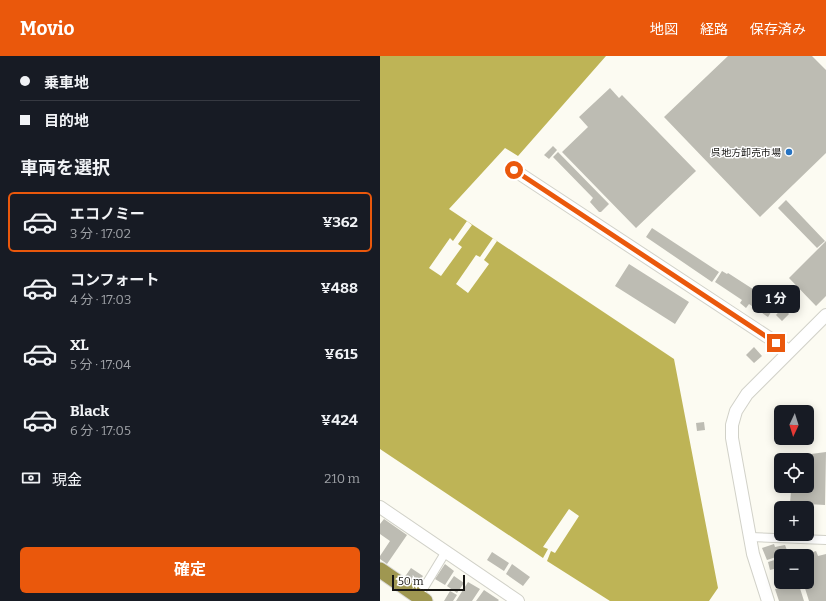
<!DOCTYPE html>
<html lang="ja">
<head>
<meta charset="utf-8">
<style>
  :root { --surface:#171b24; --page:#242831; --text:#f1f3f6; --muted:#9ea1a6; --line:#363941; --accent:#ea580c }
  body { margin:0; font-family:Bitter,"Noto Sans JP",serif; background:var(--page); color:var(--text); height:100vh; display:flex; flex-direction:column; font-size:15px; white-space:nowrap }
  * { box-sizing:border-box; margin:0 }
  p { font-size:13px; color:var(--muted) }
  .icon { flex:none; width:22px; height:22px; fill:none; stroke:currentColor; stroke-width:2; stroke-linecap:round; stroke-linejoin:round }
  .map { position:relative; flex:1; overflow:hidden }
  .details { display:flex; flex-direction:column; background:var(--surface); width:380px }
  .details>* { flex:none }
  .banner { display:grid; align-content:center; height:88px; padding:0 20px; background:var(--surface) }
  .needle { width:26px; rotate:184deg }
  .fabs { position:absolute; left:394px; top:349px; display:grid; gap:8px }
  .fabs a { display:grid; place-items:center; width:40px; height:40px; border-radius:6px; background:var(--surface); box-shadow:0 2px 10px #0003; font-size:20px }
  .scale { position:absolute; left:12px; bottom:10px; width:73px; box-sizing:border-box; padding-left:4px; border:2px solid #171613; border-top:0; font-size:11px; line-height:14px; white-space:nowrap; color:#171613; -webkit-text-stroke:3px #fff; paint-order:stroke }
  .end { position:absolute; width:18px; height:18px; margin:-9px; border:5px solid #ea580c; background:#fff; box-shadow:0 0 0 2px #fff }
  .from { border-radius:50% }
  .bubble { position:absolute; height:28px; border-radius:6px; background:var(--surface); box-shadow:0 2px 10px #0003; font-size:13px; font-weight:700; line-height:28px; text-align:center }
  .banner b { display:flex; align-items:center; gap:14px; height:38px; font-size:15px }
  .banner b+b { border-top:1px solid var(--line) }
  .banner i { width:10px; height:10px; background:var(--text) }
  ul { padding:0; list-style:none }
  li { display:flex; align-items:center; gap:12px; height:60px; margin:0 8px 6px; padding:0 12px; border:2px solid transparent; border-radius:6px }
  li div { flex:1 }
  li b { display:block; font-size:15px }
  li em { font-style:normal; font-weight:700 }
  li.active { border-color:var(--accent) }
  li>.icon { width:36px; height:36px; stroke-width:1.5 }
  h2 { padding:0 20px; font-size:18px; line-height:48px }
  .pay { display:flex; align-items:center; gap:10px; height:44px; padding:0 20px; font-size:15px }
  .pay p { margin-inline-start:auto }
  .button { display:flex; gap:8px; margin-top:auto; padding:8px 20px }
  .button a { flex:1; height:46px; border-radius:6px; background:var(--accent); color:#fff; font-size:16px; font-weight:700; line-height:46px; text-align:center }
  header { display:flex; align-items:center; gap:24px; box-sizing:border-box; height:56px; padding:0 20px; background:var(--accent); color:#fff }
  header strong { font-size:19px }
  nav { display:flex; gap:22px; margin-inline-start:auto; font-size:14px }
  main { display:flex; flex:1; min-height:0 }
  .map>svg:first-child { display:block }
  .water { fill:#beb456 }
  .pier { fill:#fcfbf2 }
  .building { fill:#bdbcb3 }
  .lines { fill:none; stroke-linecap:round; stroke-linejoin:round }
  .street-casing { stroke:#d1d1c8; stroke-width:10 }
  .secondary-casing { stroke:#d1d1c8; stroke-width:14 }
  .highway-casing { stroke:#dadad9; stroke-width:17 }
  .street { stroke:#fff; stroke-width:8 }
  .secondary { stroke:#fff; stroke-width:12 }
  .highway { stroke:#9f9751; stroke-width:15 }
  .route { stroke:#ea580c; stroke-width:5 }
  .poi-dot { fill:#2673c2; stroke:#fff; stroke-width:1.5 }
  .labels { text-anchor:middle; stroke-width:3; stroke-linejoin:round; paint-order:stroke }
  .poi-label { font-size:10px; fill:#171613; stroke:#fff; text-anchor:end }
</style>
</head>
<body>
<header>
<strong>Movio</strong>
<nav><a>地図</a><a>経路</a><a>保存済み</a></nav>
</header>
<main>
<section class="details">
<div class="banner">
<b><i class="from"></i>乗車地</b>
<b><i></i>目的地</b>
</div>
<h2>車両を選択</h2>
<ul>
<li class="active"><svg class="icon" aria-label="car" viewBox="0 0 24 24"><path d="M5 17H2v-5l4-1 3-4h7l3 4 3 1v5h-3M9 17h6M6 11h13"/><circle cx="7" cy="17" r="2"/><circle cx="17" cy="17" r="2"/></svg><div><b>エコノミー</b><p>3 分 · 17:02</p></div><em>¥362</em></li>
<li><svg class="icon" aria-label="car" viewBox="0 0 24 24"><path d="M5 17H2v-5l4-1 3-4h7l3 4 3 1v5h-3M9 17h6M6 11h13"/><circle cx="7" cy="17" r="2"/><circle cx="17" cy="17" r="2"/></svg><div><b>コンフォート</b><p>4 分 · 17:03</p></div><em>¥488</em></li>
<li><svg class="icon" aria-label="car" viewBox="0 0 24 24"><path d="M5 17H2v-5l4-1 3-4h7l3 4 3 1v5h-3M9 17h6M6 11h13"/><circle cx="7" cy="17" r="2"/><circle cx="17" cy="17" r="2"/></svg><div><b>XL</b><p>5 分 · 17:04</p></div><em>¥615</em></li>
<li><svg class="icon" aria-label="car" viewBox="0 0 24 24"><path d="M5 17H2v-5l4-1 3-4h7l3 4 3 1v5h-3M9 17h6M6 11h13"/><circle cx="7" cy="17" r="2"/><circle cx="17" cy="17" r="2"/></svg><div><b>Black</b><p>6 分 · 17:05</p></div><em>¥424</em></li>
</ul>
<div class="pay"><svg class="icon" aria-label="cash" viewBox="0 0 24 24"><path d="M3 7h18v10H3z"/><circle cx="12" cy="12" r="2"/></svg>現金<p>210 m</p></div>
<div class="button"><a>確定</a></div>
</section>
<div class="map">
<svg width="446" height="545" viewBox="0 0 446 545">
  <rect width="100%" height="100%" fill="#fcfbf2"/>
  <!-- water -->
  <path class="water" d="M 0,0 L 226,0 L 138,100 L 125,92 L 69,153 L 294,303 L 338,532 L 329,545 L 230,545 L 167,505 L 171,495 L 175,497 L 199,460 L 189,453 L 163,491 L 168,493 L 163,502 L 0,393 Z"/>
  <!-- pier -->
  <path class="pier" d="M 87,165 L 92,169 L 78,188 L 82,191 L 61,220 L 49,212 L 70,182 L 73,185 Z
    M 113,182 L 117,185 L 104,204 L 109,208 L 88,237 L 76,228 L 96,199 L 100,201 Z"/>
  <!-- building -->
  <path class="building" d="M 348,0 L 432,0 L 446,14 L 446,97 L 380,161 L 284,61 Z
    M 230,32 L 239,42 L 242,39 L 316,115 L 256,172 L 182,96 L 208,71 L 199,61 Z
    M 173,90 L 177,94 L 169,103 L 164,99 Z
    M 178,96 L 229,148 L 221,156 L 219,156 L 210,146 L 213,142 L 173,101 Z
    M 406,144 L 445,185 L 437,192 L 398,152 Z
    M 272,172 L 339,216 L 332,226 L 266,181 Z
    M 446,185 L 446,240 L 436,250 L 409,222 Z
    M 249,208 L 309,246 L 295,268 L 235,230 Z
    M 342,215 L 347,218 L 348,217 L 396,248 L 388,261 L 369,248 L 366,252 L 360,247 L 362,244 L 335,226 Z
    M 403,251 L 409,258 L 402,265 L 396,259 Z
    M 374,291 L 382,300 L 374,307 L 366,299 Z
    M 324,366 L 325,374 L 317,375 L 316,367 Z
    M 446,396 L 445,449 L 410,447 L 411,435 L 414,436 L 415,430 L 427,430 L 427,404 L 416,404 L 416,400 Z
    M 4,463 L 27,479 L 7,508 L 0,503 L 0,500 L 10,485 L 0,478 L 0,468 Z
    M 394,488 L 395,491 L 405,489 L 408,497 L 387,504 L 382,492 Z
    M 436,495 L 438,500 L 446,498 L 446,545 L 429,545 L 423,526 L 427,526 L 427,500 L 421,500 Z
    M 112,496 L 129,507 L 124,515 L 107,504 Z
    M 401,502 L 401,511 L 390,514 L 388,506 Z
    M 65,508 L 74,515 L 65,529 L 55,523 Z
    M 132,508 L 150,521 L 143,530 L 126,518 Z
    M 31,512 L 43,520 L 36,530 L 24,522 Z
    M 401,514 L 401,526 L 413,526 L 399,531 L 394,516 Z
    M 74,520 L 84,527 L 77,537 L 67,530 Z
    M 88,526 L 100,533 L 92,545 L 76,545 Z
    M 418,526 L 424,545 L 399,545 L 395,533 Z
    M 104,534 L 119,544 L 118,545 L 96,545 Z
    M 70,535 L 77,539 L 73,545 L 64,545 Z"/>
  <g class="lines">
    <!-- street casing -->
    <g class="street-casing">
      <path id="street" d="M 370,481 L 446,484
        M 37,543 L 65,497"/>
    </g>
    <!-- secondary casing -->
    <g class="secondary-casing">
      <path id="secondary" d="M 134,114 L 409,295
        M 0,451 L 138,545
        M 388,545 L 373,498 L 352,382 L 352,369 L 356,355 L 367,338 L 446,259"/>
    </g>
    <!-- highway casing -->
    <g class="highway-casing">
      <path id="highway" d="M 0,514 L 45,545"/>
    </g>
    <!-- street -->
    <use href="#street" class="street"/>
    <!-- secondary -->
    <use href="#secondary" class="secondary"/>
    <!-- highway -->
    <use href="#highway" class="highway"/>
  </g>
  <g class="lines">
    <!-- route -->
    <path class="route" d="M 134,114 L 396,287"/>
  </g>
  <!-- markers -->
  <circle class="poi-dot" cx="409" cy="96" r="4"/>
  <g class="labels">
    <!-- poi labels -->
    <g class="poi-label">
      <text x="401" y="100">呉地方卸売市場</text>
    </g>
  </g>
</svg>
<div class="fabs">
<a><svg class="needle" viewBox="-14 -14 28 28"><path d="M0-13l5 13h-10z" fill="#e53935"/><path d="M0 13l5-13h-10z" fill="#9ea1a6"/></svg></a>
<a><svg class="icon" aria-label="locate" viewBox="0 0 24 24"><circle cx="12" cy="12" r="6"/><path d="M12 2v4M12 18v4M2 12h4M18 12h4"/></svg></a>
<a>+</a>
<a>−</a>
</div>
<div class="scale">50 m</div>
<i class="end from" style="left:134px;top:114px"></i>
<i class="end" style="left:396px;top:287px"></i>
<div class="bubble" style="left:372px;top:229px;width:48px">1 分</div>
</div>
</main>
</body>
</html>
